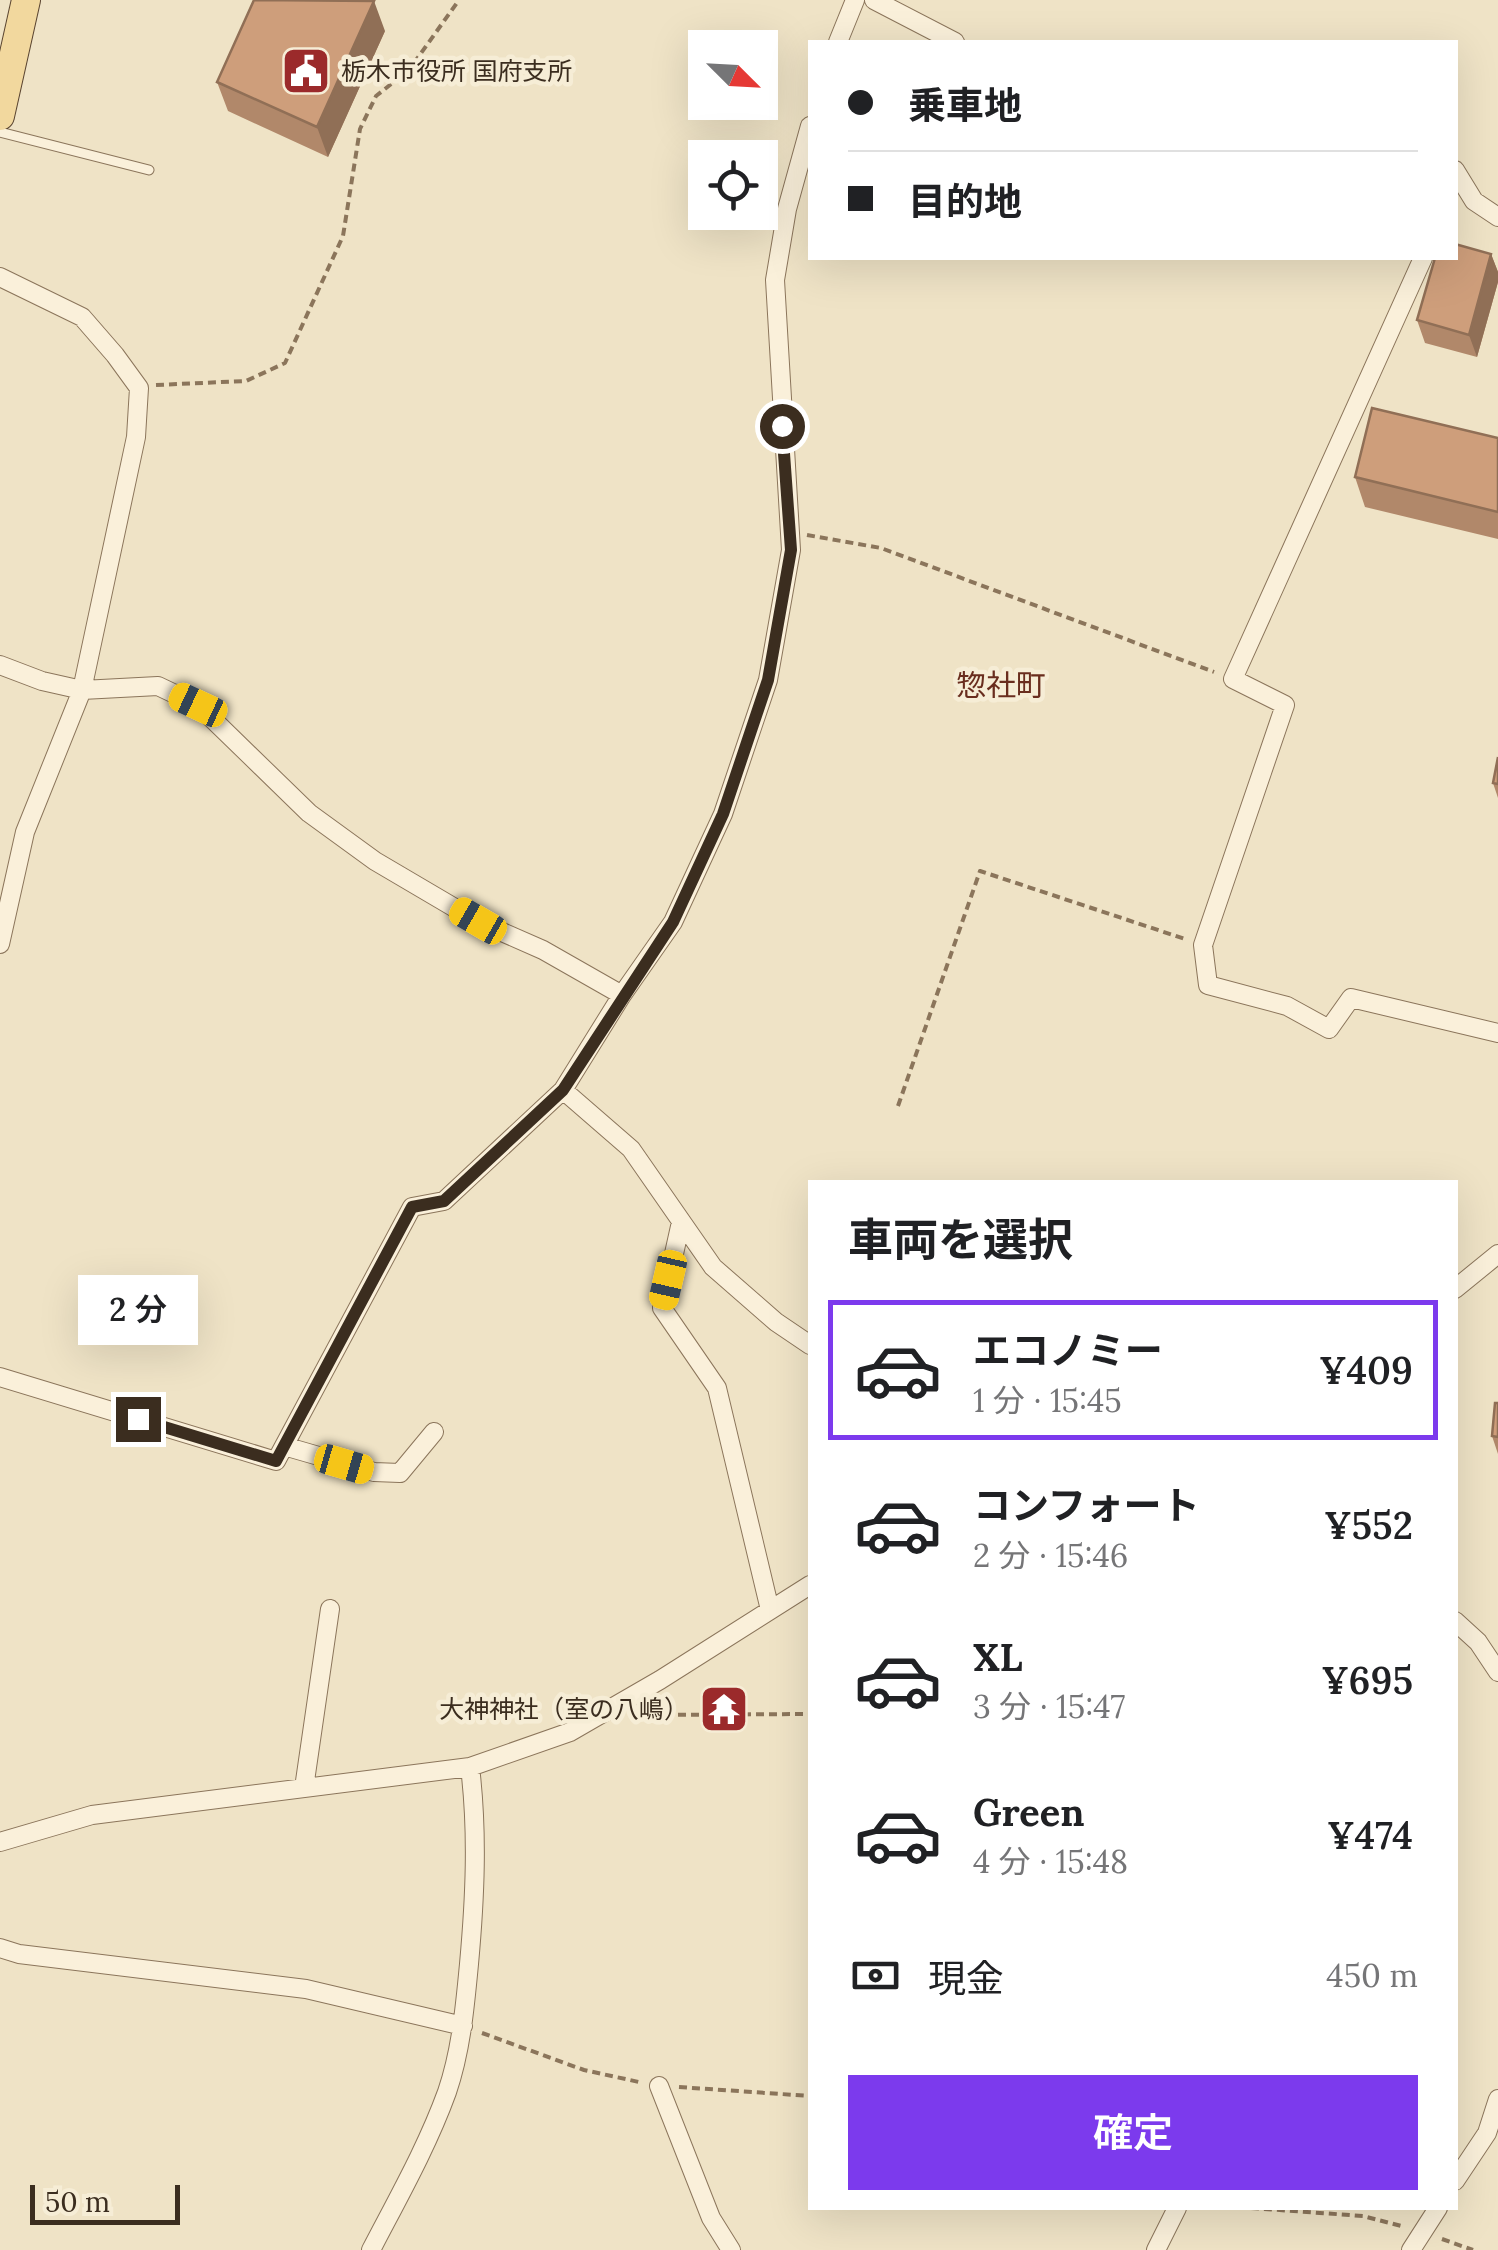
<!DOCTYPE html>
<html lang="ja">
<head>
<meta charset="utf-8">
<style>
  :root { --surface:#fff; --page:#f2f2f2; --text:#202124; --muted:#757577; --line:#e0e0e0; --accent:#7c3aed }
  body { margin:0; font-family:Lora,"Noto Sans JP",serif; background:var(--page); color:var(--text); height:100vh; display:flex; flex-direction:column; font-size:38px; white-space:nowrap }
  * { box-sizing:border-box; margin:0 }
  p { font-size:32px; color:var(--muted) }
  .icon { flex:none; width:55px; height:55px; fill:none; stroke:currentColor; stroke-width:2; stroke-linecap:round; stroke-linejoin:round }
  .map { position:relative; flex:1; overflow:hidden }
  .panel { position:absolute; left:808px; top:1180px; width:650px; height:1030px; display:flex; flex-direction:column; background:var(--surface); border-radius:0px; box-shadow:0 10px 40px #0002 }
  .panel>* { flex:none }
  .banner { position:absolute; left:808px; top:40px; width:650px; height:220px; border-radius:0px; box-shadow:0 10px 40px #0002; display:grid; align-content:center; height:220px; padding:0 40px; background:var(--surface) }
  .needle { width:65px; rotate:114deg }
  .fabs { position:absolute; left:688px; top:30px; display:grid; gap:20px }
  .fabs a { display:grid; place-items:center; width:90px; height:90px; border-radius:0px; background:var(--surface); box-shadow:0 10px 40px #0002; font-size:50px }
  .scale { position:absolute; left:30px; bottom:25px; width:150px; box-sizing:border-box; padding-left:10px; border:5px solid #3b2d1f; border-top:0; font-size:28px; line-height:35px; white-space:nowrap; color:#3b2d1f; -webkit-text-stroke:8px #f6edd6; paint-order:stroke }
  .end { position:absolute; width:45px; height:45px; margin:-22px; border:12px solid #3b2d1f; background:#fff; box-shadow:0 0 0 5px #fff }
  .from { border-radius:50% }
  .bubble { position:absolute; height:70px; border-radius:0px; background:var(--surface); box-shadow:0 10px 40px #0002; font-size:32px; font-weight:600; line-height:70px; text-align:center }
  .car { position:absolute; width:30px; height:60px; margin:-30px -15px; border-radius:12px; box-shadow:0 0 8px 2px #0007; background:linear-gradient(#f5c518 24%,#345 0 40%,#f5c518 0 76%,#345 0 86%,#f5c518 0) }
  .banner b { display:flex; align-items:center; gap:35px; height:95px; font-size:38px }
  .banner b+b { border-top:2px solid var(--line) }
  .banner i { width:25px; height:25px; background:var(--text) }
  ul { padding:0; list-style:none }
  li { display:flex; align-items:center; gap:30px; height:140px; margin:0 20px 15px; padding:0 20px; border:5px solid transparent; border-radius:0px }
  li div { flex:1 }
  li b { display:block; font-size:38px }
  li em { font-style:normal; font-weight:600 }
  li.on { border-color:var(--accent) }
  li>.icon { width:90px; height:90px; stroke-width:1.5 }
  h2 { padding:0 40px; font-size:45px; line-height:120px }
  .pay { display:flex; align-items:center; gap:25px; height:110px; padding:0 40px; font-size:38px }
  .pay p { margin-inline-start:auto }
  .action { display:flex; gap:20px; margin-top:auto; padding:20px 40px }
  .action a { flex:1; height:115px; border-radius:0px; background:var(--accent); color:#fff; font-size:40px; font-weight:600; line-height:115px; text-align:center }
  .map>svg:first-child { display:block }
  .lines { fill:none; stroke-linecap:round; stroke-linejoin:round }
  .service-casing { stroke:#8b755b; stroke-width:11 }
  .minor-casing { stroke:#8b755b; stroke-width:20 }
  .primary-casing { stroke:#59432f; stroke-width:30 }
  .path { stroke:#8b755b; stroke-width:4; stroke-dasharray:8 5; stroke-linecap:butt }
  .service { stroke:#faf0da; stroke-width:9 }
  .minor { stroke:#faf0da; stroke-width:18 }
  .primary { stroke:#f2d89e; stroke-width:28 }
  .wall { fill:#b1886a }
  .shaded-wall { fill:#906f56 }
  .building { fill:#ce9e7b; stroke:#906f56; stroke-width:2.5 }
  .route { stroke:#3b2d1f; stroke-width:12 }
  .labels { text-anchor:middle; stroke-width:9; stroke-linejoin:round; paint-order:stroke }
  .poi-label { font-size:25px; fill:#3b2d1f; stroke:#f6edd6; text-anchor:start }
  .quarter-label { font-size:30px; fill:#692d1e; stroke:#f6edd6 }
</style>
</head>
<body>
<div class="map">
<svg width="1498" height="2250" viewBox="0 0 1498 2250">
  <rect width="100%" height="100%" fill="#efe3c6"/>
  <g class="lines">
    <!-- service casing -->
    <g class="service-casing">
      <path id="service" d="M 0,132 L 149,170"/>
    </g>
    <!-- minor casing -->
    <g class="minor-casing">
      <path id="minor" d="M 874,0 L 955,42
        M 838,42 L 855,0
        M 810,126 L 787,209 L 775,280 L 791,550 L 768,680 L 723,814 L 673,922 L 622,995 L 563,1090 L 631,1149 L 713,1267 L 776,1322 L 810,1345
        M 1455,170 L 1474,201 L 1498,217
        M 1423,258 L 1233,679 L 1285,705 L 1203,945 L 1208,985 L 1287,1006 L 1329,1029 L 1351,998 L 1498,1033
        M 0,277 L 82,317 L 115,355 L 139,388 L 136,437 L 82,690 L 25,832 L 0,944
        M 0,665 L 42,681 L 82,690 L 158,686 L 198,705 L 309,813 L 375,861 L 477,921 L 543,950 L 622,995
        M 681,1222 L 662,1308 L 717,1388 L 770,1610
        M 1455,1289 L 1498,1254
        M 0,1377 L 276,1461 L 412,1207 L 444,1201 L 563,1090
        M 284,1446 L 374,1472 L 400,1473 L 434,1432
        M 1455,1621 L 1478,1642 L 1498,1672
        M 304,1788 L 330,1609
        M 0,1842 L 92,1815 L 470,1767 L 570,1732 L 660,1680 L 810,1585
        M 0,1948 L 19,1954 L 306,1989 L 463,2026
        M 659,2086 L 711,2218 L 731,2250
        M 1455,2181 L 1487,2133 L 1498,2099
        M 371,2250 C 398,2198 427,2147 447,2092 C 461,2051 465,2007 469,1964 C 475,1898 478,1833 470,1767
        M 1156,2250 L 1177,2208
        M 1411,2250 L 1438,2208"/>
    </g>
    <!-- primary casing -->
    <g class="primary-casing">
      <path id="primary" d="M 0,116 L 26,0"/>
    </g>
    <!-- path -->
    <path class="path" d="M 156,385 L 246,381 L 285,363 L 343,236 L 360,129 L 376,96 L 409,70 L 459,0
      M 807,535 L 881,548 L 1214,672
      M 898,1106 L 980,871 L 1185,939
      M 639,1715 L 810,1714
      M 482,2033 L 584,2070 L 639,2082
      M 679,2087 L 810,2096
      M 1251,2208 L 1363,2216 L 1405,2227
      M 1442,2239 L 1473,2250"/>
    <!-- service -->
    <use href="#service" class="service"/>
    <!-- minor -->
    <use href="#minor" class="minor"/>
    <!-- primary -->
    <use href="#primary" class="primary"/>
  </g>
  <!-- wall -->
  <path class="wall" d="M 385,31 L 328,157 L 228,111 L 217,82 Z
    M 1491,254 L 1498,272 L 1498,282 L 1477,357 L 1425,343 L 1417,320 Z
    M 1498,438 L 1498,539 L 1365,507 L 1355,477 Z
    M 1498,757 L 1498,798 L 1493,783 Z
    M 1498,1403 L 1498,1454 L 1492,1436 Z"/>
  <!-- shaded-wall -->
  <path class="shaded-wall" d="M 374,1 L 385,31 L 328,157 L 317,127 Z
    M 1491,254 L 1498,272 L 1498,282 L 1477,357 L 1469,335 Z"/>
  <!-- building -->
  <path class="building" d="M 254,0 L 374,1 L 317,127 L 217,82 Z
    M 1455,244 L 1491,254 L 1469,335 L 1417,320 L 1435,258 L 1455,258 Z
    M 1372,408 L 1498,438 L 1498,512 L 1355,477 Z
    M 1498,757 L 1498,784 L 1493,783 Z
    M 1495,1403 L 1498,1403 L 1498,1437 L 1492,1436 Z"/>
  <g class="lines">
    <!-- route -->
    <path class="route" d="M 138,1419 L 276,1461 L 412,1207 L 444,1201 L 563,1090 L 673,922 L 723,814 L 768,680 L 791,550 L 782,426"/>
  </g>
  <!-- icons -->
  <defs>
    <g id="civic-square" transform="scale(2.5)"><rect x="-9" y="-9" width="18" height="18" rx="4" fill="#9b2a2b" stroke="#f6edd6"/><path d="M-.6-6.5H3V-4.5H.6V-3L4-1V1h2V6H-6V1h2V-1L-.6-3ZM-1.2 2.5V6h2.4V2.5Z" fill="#fff"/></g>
    <g id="temple-square" transform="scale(2.5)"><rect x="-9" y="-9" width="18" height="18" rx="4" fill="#9b2a2b" stroke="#f6edd6"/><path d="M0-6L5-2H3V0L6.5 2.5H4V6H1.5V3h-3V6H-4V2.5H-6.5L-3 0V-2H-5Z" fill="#fff"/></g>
  </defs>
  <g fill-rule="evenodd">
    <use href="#civic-square" x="306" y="71"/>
    <use href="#temple-square" x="724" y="1709"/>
  </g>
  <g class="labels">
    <!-- poi labels -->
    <g class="poi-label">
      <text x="341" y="80">栃木市役所 国府支所</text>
      <text x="689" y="1718" text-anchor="end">大神神社（室の八嶋）</text>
    </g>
    <!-- quarter labels -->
    <g class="quarter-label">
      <text x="1001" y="696">惣社町</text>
    </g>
  </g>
</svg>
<div class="fabs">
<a><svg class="needle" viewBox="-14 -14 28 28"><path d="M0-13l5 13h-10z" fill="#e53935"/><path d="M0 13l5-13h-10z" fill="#757577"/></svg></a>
<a><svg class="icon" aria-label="locate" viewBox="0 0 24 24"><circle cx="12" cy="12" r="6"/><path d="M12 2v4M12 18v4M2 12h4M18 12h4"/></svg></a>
</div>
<div class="scale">50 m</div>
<i class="end from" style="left:782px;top:426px"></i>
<i class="end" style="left:138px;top:1419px"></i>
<div class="bubble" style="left:78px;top:1275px;width:120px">2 分</div>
<i class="car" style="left:198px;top:705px;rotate:295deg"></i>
<i class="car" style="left:478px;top:921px;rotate:300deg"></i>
<i class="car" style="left:668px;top:1280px;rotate:193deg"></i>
<i class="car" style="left:344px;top:1464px;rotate:106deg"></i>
<div class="banner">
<b><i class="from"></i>乗車地</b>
<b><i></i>目的地</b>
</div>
<section class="panel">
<h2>車両を選択</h2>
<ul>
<li class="on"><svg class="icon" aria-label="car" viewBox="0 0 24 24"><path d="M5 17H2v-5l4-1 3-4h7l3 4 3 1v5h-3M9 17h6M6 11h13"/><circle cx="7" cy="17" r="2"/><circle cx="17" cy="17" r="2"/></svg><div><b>エコノミー</b><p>1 分 · 15:45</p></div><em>¥409</em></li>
<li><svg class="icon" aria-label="car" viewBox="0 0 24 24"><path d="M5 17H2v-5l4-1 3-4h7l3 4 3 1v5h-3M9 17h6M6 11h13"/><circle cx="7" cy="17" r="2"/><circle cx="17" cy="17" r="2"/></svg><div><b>コンフォート</b><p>2 分 · 15:46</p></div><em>¥552</em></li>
<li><svg class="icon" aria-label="car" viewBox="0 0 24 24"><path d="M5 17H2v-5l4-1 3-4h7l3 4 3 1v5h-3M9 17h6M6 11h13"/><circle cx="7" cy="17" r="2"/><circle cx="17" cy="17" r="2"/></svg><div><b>XL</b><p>3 分 · 15:47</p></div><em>¥695</em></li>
<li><svg class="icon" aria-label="car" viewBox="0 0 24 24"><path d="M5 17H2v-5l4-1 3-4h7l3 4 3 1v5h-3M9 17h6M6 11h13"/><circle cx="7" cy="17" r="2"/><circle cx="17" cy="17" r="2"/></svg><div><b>Green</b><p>4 分 · 15:48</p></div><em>¥474</em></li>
</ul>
<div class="pay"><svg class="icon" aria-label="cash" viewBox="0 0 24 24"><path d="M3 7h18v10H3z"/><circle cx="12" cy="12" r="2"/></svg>現金<p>450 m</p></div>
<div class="action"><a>確定</a></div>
</section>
</div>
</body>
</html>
